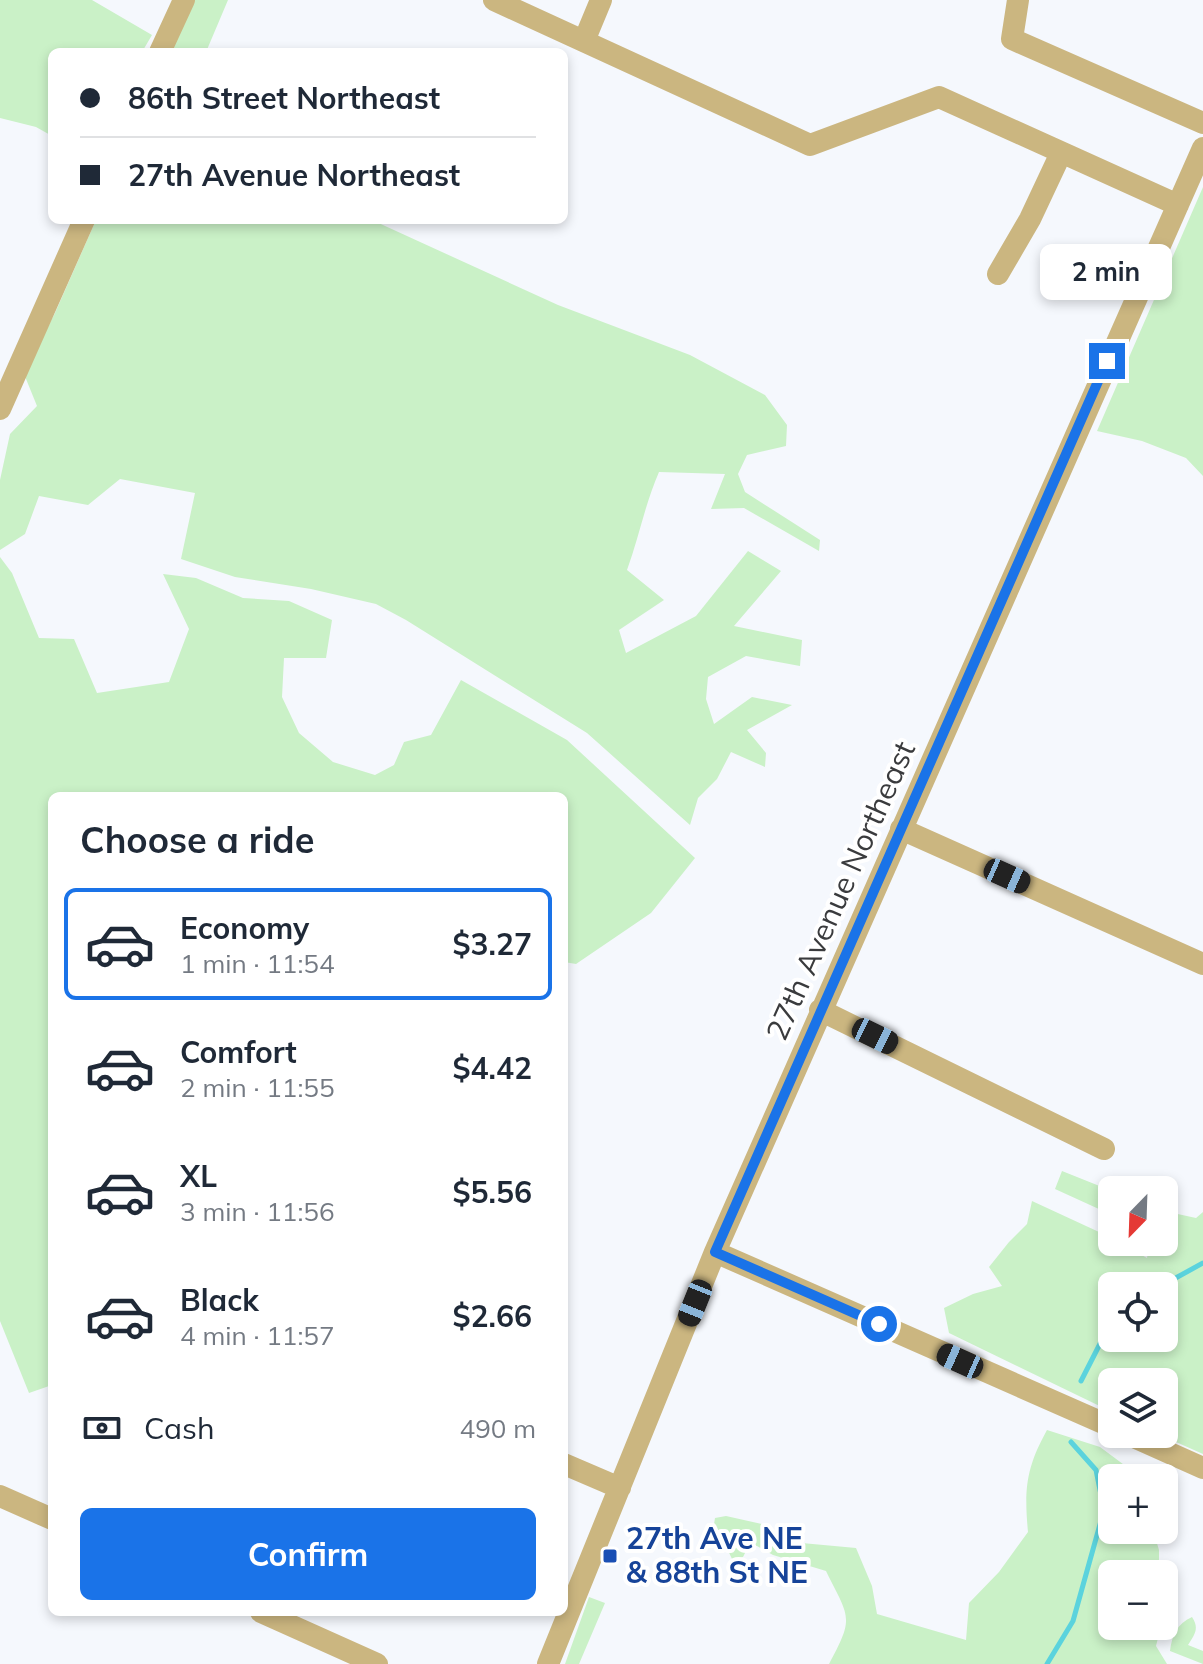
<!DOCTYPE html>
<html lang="en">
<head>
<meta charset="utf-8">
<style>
  :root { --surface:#fff; --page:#f6f6f7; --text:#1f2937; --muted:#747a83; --line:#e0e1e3; --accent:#1a73e8 }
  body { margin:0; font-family:Mulish,sans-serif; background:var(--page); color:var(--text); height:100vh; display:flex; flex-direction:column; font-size:30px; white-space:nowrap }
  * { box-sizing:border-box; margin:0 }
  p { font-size:26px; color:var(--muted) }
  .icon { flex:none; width:44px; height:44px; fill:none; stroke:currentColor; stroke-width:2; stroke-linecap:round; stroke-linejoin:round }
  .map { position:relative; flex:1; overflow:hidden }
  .panel { position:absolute; left:48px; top:792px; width:520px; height:824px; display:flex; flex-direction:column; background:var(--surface); border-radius:12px; box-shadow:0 4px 12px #0003 }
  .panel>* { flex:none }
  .banner { position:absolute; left:48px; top:48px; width:520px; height:176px; border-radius:12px; box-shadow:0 4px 12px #0003; display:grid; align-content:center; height:176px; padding:0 32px; background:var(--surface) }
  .needle { width:52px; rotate:203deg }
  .fabs { position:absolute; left:1098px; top:1176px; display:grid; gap:16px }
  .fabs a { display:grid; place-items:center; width:80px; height:80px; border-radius:12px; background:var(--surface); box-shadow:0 4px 12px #0003; font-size:40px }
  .end { position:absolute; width:36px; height:36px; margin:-18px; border:10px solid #1a73e8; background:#fff; box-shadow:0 0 0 4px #fff }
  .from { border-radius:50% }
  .bubble { position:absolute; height:56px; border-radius:12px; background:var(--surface); box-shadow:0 4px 12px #0003; font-size:26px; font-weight:700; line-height:56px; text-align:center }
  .car { position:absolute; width:24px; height:48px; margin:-24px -12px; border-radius:10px; box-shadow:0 0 6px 2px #0007; background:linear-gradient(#222 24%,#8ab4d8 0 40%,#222 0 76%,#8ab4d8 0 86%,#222 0) }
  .banner b { display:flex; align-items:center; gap:28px; height:76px; font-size:30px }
  .banner b+b { border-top:2px solid var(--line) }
  .banner i { width:20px; height:20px; background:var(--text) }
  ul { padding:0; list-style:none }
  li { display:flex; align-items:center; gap:24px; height:112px; margin:0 16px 12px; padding:0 16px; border:4px solid transparent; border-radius:12px }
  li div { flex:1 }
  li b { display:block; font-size:30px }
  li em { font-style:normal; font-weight:700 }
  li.current { border-color:var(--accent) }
  li>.icon { width:72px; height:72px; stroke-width:1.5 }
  h2 { padding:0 32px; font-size:36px; line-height:96px }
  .pay { display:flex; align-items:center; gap:20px; height:88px; padding:0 32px; font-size:30px }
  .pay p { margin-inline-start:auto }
  .primary-button { display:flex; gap:16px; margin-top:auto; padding:16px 32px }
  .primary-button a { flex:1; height:92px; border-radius:12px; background:var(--accent); color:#fff; font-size:32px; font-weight:700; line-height:92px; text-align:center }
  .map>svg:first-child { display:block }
  .green { fill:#caf1c7; fill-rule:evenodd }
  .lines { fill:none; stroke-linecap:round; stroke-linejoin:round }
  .stream { stroke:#5bd3dd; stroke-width:5 }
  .minor { stroke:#cbb680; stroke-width:22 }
  .route { stroke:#1a73e8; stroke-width:10 }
  .transit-dot { fill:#1a4fb4; stroke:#fff; stroke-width:3 }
  .labels { text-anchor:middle; stroke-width:8; stroke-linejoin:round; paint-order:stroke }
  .street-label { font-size:30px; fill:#3a3b3d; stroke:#fff }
  .transit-label { font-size:30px; font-weight:bold; fill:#164399; stroke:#fff; text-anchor:start }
</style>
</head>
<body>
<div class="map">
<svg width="1203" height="1664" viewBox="0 0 1203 1664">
  <rect width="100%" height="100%" fill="#f5f8fd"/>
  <!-- green -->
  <path class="green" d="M 0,0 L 92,0 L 152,35 L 142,52 L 52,52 L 52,136 L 36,127 L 0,118 Z
    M 193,0 L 228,0 L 206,52 L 169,52 Z
    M 1203,187 L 1203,476 L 1186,458 L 1142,441 L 1097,431 Z
    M 96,220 L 372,220 L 558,305 L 690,355 L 765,395 L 787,425 L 786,446 L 747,455 L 738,474 L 745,492 L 820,540 L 819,551 L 744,508 L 711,509 L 725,474 L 659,472 C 645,504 639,537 627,570 L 664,600 L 619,630 L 626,653 L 696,616 L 748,551 L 781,571 L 734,626 L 802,640 L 800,666 L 746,656 L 708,677 L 706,699 L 714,724 L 752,697 L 792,705 L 747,730 L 766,753 L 765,767 L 731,752 L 717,779 L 698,798 L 690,825 L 587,733 L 406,620 L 376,604 L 311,589 L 235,577 L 181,559 L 195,493 L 120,479 L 88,505 L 39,496 L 25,534 L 0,550 L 0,480 L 10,434 L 37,406 L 24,374 L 55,313 Z
    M 0,557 L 12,573 L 39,638 L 74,639 L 97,693 L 169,682 L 189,629 L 163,574 L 196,578 L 243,598 L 289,601 L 332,620 L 326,658 L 284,658 L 282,697 L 299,733 L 333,762 L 375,775 L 394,765 L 404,742 L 431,735 L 461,680 L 567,740 L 695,858 L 651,913 L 576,964 L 564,962 L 564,796 L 52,796 L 52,1385 L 29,1393 L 0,1321 Z
    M 1062,1171 L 1112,1191 L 1112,1215 L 1055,1189 Z
    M 1032,1201 L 1112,1238 L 1112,1242 L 1118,1242 L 1147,1258 L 1150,1242 L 1164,1242 L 1164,1211 L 1196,1218 L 1203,1212 L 1203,1454 L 1158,1434 L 1164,1434 L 1164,1382 L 1112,1382 L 1112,1412 L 949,1333 L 944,1308 L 973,1294 L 1002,1286 L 989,1267 L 1009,1242 L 1027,1224 ZM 1112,1286 L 1164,1286 L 1164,1338 L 1112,1338 Z
    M 1047,1430 L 1100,1447 L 1139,1476 L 1112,1478 L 1112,1530 L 1153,1530 L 1159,1550 L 1159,1574 L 1112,1574 L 1112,1626 L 1161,1626 L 1156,1646 L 1167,1664 L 829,1664 C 855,1616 849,1618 826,1571 L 773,1555 L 757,1546 L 748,1547 L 743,1557 L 733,1561 L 722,1538 L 713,1530 L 715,1518 L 726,1516 L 766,1525 L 780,1541 L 856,1548 L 872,1586 L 877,1614 L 966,1640 L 969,1603 L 999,1572 L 1028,1532 C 1024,1489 1026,1468 1047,1430 Z
    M 589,1597 L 605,1603 L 579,1664 L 565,1664 Z
    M 1192,1617 C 1200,1629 1194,1635 1188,1645 L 1203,1651 L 1203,1664 L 1170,1651 C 1172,1635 1177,1624 1192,1617 Z"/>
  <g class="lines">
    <!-- stream -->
    <path class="stream" d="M 1161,1286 L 1203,1263
      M 1081,1381 L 1106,1332 L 1112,1327
      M 1047,1664 L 1073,1621 L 1104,1510 L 1096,1470 L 1071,1442"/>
    <!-- minor -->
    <path class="minor" d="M 494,0 L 810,145 L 939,97 L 1178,205
      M 1018,0 L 1012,39 L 1203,123
      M 584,41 L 601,0
      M 160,52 L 184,0
      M 998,274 L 1030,219 L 1061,153
      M 0,409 L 84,220
      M 901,829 L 1203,964
      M 820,1010 L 1104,1149
      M 715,1252 L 1112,1427
      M 1127,1434 L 1203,1468
      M 564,1464 L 620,1488
      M 0,1496 L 52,1519
      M 261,1612 L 377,1664
      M 548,1664 L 715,1252 L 1203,148"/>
  </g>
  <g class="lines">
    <!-- route -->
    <path class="route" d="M 879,1324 L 715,1252 L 1107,361"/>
  </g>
  <!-- markers -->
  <rect class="transit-dot" x="602" y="1548" width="16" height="16" rx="4"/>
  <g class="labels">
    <!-- street labels -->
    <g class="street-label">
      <text transform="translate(841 891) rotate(-66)" y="10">27th Avenue Northeast</text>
    </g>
    <!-- transit labels -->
    <g class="transit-label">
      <text x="626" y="1549">27th Ave NE<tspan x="626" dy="34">&amp; 88th St NE</tspan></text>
    </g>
  </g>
</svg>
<div class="fabs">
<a><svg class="needle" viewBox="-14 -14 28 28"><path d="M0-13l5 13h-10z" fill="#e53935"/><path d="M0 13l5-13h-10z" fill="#747a83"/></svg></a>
<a><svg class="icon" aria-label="locate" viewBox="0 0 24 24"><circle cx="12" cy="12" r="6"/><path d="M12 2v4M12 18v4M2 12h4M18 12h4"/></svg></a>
<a><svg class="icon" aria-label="layers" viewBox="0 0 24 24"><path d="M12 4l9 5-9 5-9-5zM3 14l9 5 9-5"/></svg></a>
<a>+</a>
<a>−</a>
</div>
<i class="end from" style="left:879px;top:1324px"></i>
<i class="end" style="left:1107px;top:361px"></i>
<div class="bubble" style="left:1040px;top:244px;width:132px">2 min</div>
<i class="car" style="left:1007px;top:876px;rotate:114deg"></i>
<i class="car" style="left:875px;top:1036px;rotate:116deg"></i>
<i class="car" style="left:695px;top:1303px;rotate:202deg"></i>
<i class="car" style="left:960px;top:1361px;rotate:294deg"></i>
<div class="banner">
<b><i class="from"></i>86th Street Northeast</b>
<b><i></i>27th Avenue Northeast</b>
</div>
<section class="panel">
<h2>Choose a ride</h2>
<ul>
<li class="current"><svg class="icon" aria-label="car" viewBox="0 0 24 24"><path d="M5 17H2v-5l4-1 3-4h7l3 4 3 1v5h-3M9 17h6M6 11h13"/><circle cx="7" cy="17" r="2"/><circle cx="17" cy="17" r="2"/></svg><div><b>Economy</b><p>1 min · 11:54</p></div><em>$3.27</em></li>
<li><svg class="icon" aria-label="car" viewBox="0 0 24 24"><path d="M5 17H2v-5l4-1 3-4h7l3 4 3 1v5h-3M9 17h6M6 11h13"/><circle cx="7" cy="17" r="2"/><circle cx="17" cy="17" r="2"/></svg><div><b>Comfort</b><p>2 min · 11:55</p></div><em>$4.42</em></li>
<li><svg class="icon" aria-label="car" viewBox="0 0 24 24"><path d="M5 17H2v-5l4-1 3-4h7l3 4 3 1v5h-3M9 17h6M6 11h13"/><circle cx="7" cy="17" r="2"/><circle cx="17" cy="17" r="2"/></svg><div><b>XL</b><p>3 min · 11:56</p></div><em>$5.56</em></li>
<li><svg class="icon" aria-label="car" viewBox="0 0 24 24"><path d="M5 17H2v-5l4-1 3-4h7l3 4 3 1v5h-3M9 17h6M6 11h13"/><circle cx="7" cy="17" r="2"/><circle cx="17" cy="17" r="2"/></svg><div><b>Black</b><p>4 min · 11:57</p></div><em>$2.66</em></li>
</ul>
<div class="pay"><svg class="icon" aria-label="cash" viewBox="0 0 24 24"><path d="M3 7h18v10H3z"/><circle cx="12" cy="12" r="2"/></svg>Cash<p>490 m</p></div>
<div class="primary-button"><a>Confirm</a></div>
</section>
</div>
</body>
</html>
